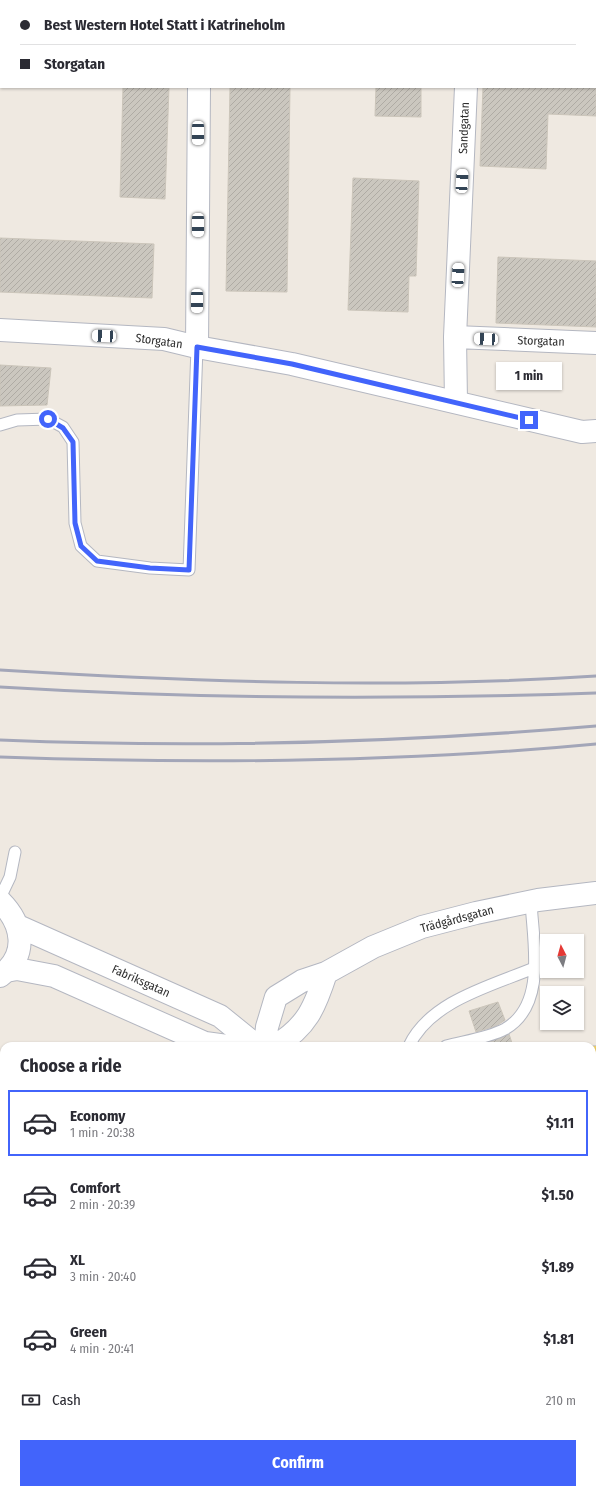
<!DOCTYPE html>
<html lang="en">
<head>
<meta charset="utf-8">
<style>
  :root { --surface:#fff; --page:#f7f7f7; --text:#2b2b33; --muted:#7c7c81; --line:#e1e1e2; --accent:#4264fb }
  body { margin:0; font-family:"Fira Sans Condensed",sans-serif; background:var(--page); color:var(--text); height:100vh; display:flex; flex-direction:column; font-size:15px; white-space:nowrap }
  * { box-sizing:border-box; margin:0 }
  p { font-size:13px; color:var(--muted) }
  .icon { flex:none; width:22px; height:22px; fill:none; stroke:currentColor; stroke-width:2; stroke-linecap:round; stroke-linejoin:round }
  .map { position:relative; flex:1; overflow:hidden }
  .side { position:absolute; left:0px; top:1042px; width:596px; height:452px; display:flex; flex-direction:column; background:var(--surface); border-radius:12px 12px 0 0; box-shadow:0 1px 3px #0004 }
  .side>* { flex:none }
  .banner { position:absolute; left:0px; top:0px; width:596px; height:88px; box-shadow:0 1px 3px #0004; display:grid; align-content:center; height:88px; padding:0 20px; background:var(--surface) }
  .needle { width:26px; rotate:354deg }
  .fabs { position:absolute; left:540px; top:934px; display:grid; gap:8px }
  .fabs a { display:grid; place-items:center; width:44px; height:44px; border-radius:0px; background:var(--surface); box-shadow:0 1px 3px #0004; font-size:20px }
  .end { position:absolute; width:18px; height:18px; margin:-9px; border:5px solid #4264fb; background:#fff; box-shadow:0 0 0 2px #fff }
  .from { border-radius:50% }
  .bubble { position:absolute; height:28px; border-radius:0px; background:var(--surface); box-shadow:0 1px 3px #0004; font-size:13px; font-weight:700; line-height:28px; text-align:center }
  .car { position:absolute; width:12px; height:24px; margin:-12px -6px; border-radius:5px; box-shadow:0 0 3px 1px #0007; background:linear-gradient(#fff 24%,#345 0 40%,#fff 0 76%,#345 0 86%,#fff 0) }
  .banner b { display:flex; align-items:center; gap:14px; height:38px; font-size:15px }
  .banner b+b { border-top:1px solid var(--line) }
  .banner i { width:10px; height:10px; background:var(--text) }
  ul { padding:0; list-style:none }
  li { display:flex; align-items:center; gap:12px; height:66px; margin:0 8px 6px; padding:0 12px; border:2px solid transparent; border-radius:0px }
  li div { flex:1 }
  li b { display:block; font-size:15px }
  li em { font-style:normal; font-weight:700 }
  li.active { border-color:var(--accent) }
  li>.icon { width:36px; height:36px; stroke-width:1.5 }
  h2 { padding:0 20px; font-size:18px; line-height:48px }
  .pay { display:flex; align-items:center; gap:10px; height:44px; padding:0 20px; font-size:15px }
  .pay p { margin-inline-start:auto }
  .button { display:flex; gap:8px; margin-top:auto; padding:8px 20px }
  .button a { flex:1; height:46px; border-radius:0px; background:var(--accent); color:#fff; font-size:16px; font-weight:700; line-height:46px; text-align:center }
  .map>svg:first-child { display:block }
  .grass { fill:url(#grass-tufts) }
  .building { fill:url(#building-hatch); stroke:#cbc5ba }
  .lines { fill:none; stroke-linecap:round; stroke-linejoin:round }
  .service-casing { stroke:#b4b7c1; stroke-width:13 }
  .pedestrian-casing { stroke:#b4b7c1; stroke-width:19 }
  .minor-casing { stroke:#b4b7c1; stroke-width:24 }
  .tertiary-casing { stroke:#b4b7c1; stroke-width:24 }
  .secondary-casing { stroke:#b4b7c1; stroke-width:24 }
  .primary-casing { stroke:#c9c9c9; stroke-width:24 }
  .service { stroke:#fff; stroke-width:11 }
  .pedestrian { stroke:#fff; stroke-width:17 }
  .minor { stroke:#fff; stroke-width:22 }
  .tertiary { stroke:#fff; stroke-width:22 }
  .secondary { stroke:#fff; stroke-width:22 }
  .primary { stroke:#f2d163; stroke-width:22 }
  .rail { stroke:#a3a6b8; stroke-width:3 }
  .route { stroke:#4264fb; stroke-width:5 }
  .labels { text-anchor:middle; stroke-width:3; stroke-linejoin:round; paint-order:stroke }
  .street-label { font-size:12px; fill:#2e2e2e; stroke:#fff }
</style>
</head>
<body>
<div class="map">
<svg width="596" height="1494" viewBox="0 0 596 1494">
  <defs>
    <pattern id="grass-tufts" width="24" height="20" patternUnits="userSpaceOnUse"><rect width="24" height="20" fill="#b6e59e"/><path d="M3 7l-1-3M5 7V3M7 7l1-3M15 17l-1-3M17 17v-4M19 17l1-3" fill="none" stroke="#9dc588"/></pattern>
    <pattern id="building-hatch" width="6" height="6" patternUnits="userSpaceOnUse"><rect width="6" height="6" fill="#cbc7bf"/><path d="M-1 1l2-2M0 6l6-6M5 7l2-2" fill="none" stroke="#afaba4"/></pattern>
  </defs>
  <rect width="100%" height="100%" fill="#efe9e1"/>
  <!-- grass -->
  <path class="grass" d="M 0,0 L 113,0 L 1,1 L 1,7 Z
    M 596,1447 L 596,1494 L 589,1494 L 582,1490 L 592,1490 L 592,1448 Z
    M 419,1490 L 454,1490 L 451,1494 L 417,1494 Z"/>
  <!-- building -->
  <path class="building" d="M 123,87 L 169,87 L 165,199 L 120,197 Z
    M 230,87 L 290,87 L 287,292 L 226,291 Z
    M 376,87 L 421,87 L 421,117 L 375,116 Z
    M 483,87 L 596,87 L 596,116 L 548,114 L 546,169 L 480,166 Z
    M 353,178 L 419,181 L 416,276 L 409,276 L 408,312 L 348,310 Z
    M 0,238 L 154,244 L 152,298 L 0,292 Z
    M 498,257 L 596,261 L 596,327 L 496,323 Z
    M 0,365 L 51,368 L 47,405 L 0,406 Z
    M 498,1002 L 505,1020 L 496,1026 L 476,1032 L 469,1011 Z
    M 509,1034 L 513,1046 L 481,1046 L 481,1045 Z"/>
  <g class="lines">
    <!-- service casing -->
    <g class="service-casing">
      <path id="service" d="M 0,33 L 1,33
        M 0,425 L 17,420 L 48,419 L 63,427 L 73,442 L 75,523 L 81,546 L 97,561 L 150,568 L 189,570 L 197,347
        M 0,898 L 10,877 L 15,852
        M 409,1046 C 430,1001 491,986 534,968
        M 446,1046 C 465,1041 488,1038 505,1029 C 547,1005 533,942 531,902
        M 592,1377 L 596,1377
        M 592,1430 L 596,1431"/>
    </g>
    <!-- pedestrian casing -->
    <g class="pedestrian-casing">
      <path id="pedestrian" d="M 0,1345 L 4,1341"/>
    </g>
    <!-- minor casing -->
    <g class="minor-casing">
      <path id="minor" d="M 199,1 L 199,0
        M 595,34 L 596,34
        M 455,337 L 596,343
        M 197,347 L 199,87
        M 456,402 L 455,337 L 466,87
        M 0,1125 L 4,1128"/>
    </g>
    <!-- tertiary casing -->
    <g class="tertiary-casing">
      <path id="tertiary" d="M 0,330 L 164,339 L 197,347 L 292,364 L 582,432 L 596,431
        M 0,901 C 23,924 29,955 0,976
        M 18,926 L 220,1016 L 257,1046
        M 6,971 L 17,969 L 54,976 L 205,1043 L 227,1046
        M 265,1046 L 267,1027 L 276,997 L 302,981 L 326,973 L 373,947 L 422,927 L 476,913 L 538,900 L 596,893
        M 275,1046 C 307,1027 315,1007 326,973"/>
    </g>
    <!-- secondary casing -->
    <g class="secondary-casing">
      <path id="secondary" d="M 371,1494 L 374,1490"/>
    </g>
    <!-- primary casing -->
    <g class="primary-casing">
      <path id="primary" d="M 592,1063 L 596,1057
        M 592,1125 L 596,1119"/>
    </g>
    <!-- service -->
    <use href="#service" class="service"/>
    <!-- pedestrian -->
    <use href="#pedestrian" class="pedestrian"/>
    <!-- minor -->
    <use href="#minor" class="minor"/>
    <!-- tertiary -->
    <use href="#tertiary" class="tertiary"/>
    <!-- secondary -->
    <use href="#secondary" class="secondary"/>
    <!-- primary -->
    <use href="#primary" class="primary"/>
    <!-- rail -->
    <path class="rail" d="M 0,670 C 197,682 398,689 596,676
      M 0,687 C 199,699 397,700 596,693
      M 0,740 C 199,748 398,743 596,726
      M 0,757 C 199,764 398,763 596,744"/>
  </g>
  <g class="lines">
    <!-- route -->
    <path class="route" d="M 48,419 L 63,428 L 73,442 L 75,523 L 81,546 L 97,561 L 150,568 L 189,570 L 197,347 L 292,364 L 529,420"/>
  </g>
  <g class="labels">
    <!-- street labels -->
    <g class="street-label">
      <text transform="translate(464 128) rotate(-88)" y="4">Sandgatan</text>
      <text transform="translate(159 341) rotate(8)" y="4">Storgatan</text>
      <text transform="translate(541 341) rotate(2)" y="4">Storgatan</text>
      <text transform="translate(457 919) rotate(-15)" y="4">Trädgårdsgatan</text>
      <text transform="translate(141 981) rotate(24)" y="4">Fabriksgatan</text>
    </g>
  </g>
</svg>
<div class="fabs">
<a><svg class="needle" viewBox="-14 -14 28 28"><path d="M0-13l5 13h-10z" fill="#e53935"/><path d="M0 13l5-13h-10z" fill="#7c7c81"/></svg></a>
<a><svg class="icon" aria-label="layers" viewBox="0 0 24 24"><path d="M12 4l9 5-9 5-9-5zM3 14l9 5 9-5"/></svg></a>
</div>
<i class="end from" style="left:48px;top:419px"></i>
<i class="end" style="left:529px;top:420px"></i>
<div class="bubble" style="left:496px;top:362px;width:66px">1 min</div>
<i class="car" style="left:198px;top:133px;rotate:180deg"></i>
<i class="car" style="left:462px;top:181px;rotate:3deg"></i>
<i class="car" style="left:198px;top:225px;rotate:180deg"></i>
<i class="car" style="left:458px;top:275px;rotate:3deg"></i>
<i class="car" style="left:197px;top:301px;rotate:180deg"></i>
<i class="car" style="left:104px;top:336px;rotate:273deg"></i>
<i class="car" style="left:486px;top:339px;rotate:273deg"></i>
<div class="banner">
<b><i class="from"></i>Best Western Hotel Statt i Katrineholm</b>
<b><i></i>Storgatan</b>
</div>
<section class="side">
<h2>Choose a ride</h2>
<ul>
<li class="active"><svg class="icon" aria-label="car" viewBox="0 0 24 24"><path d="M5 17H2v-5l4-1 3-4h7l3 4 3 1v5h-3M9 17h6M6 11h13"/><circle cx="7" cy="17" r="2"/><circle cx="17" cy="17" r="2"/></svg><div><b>Economy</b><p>1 min · 20:38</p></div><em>$1.11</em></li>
<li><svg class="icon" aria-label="car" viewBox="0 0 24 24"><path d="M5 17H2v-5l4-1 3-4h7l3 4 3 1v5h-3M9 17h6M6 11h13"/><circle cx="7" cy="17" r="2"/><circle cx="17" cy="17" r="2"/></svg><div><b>Comfort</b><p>2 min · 20:39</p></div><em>$1.50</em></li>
<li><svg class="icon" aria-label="car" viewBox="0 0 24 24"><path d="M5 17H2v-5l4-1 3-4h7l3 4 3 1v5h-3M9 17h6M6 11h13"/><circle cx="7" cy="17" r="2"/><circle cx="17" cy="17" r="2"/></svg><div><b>XL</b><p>3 min · 20:40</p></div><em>$1.89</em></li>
<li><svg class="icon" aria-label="car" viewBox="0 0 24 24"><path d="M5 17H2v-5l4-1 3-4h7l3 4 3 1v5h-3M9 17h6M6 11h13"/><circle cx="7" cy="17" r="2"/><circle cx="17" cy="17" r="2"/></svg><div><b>Green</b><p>4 min · 20:41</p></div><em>$1.81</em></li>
</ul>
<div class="pay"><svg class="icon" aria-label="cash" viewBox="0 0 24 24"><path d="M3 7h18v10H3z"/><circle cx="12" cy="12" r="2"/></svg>Cash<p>210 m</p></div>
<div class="button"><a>Confirm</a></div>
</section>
</div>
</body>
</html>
